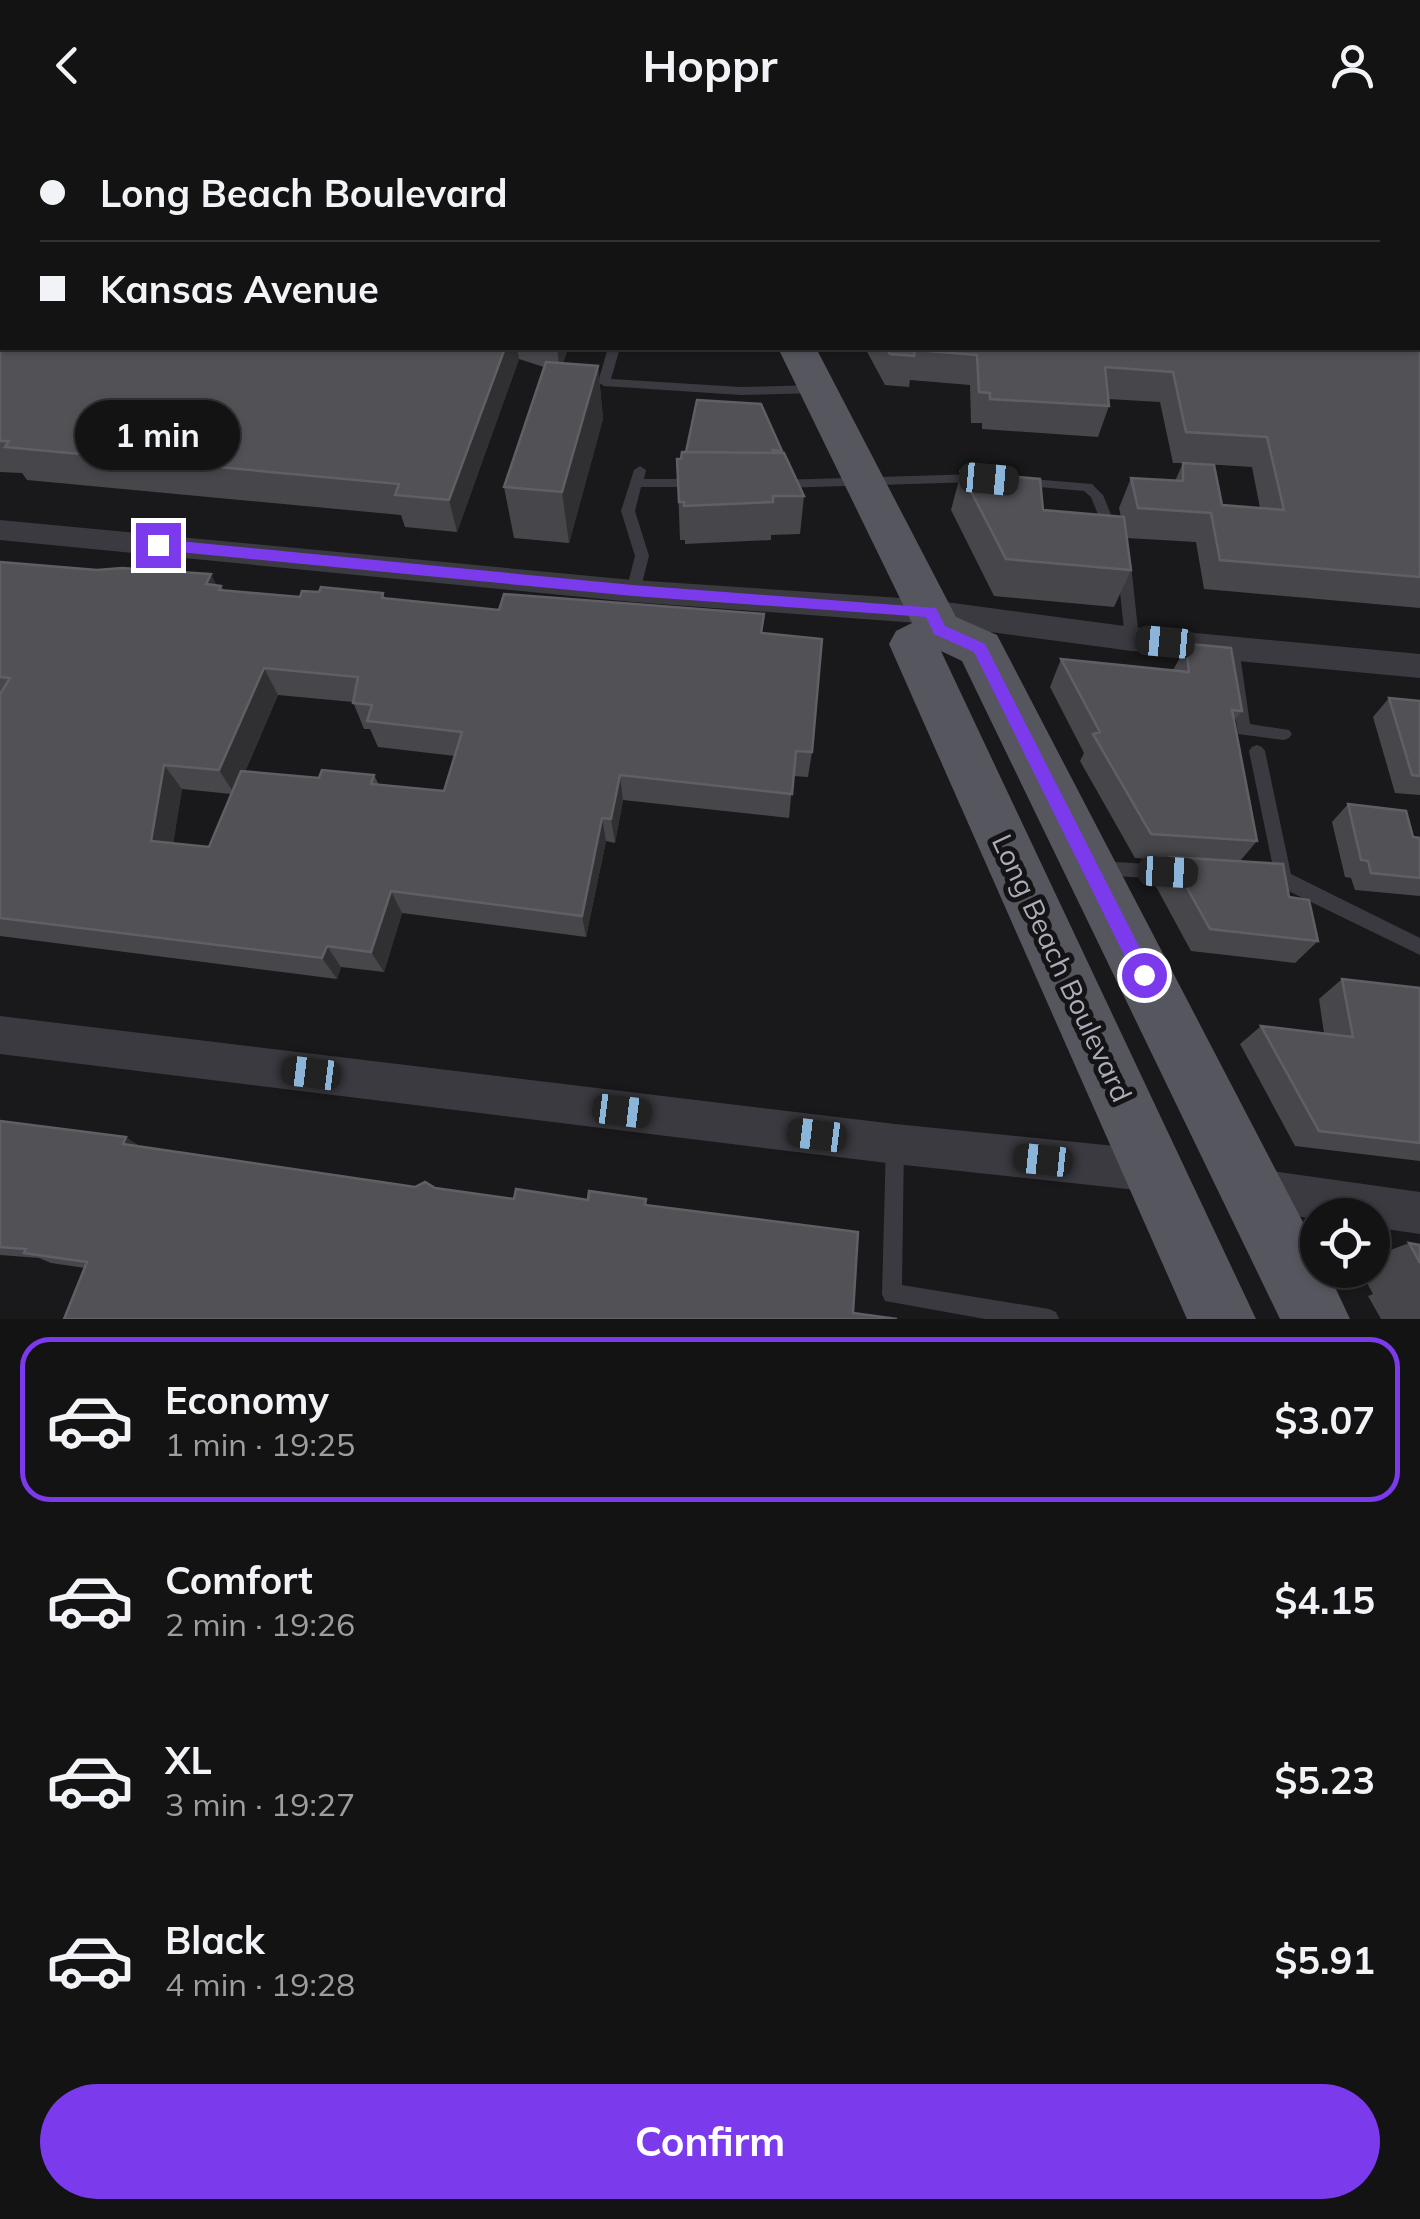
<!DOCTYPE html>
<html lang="en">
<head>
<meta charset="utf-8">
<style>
  :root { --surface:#131314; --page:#1c1c1d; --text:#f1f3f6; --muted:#9d9ea0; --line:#323234; --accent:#7c3aed }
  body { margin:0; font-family:Mulish,sans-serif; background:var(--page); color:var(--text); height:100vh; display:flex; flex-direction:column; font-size:38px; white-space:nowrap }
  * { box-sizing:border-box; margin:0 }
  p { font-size:32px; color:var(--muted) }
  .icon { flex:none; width:55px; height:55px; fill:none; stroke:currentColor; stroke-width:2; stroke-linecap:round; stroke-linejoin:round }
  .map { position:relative; height:1189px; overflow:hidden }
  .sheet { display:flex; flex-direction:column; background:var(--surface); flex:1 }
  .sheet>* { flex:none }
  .hud { position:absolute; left:0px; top:0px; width:1420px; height:220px; box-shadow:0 2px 8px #0004,0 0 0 2px var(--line); display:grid; align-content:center; height:220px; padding:0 40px; background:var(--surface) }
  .fabs { position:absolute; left:1300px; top:1068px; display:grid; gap:20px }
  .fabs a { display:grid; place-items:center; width:90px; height:90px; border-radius:50%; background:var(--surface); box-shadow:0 2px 8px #0004,0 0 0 2px var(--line); font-size:50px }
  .end { position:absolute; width:45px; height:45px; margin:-22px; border:12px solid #7c3aed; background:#fff; box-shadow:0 0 0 5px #fff }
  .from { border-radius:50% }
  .bubble { position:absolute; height:70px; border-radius:35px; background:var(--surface); box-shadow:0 2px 8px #0004,0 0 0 2px var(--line); font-size:32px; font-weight:700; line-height:70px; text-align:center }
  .car { position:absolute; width:30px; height:60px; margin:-30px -15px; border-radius:12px; box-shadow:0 0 8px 2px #0007; background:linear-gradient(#222 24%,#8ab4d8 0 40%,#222 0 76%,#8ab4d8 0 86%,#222 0) }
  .hud b { display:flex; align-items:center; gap:35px; height:95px; font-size:38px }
  .hud b+b { border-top:2px solid var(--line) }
  .hud i { width:25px; height:25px; background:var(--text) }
  ul { padding:18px 0 0; list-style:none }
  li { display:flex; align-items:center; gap:30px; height:165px; margin:0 20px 15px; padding:0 20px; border:5px solid transparent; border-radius:30px }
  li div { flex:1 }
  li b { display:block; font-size:38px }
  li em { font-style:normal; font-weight:700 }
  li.on { border-color:var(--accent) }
  li>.icon { width:90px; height:90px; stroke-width:1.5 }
  .action { display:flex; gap:20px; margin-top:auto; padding:20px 40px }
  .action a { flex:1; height:115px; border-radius:60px; background:var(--accent); color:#fff; font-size:40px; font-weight:700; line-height:115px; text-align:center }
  header { display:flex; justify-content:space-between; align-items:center; height:130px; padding:0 40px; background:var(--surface); font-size:45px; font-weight:700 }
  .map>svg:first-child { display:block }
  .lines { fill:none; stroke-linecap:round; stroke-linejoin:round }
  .lane { fill:#3b3a40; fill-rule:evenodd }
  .street { fill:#3b3a40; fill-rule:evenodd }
  .primary { fill:#56565f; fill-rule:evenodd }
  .wall { fill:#47464a; fill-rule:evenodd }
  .shaded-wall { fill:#302f32 }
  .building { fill:#525156; stroke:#605f66; stroke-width:2.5; fill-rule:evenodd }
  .route { fill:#7c3aed }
  .labels { text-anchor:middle; stroke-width:10; stroke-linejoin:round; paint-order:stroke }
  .street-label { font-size:28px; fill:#acadba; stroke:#141416 }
</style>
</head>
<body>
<header><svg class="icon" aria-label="back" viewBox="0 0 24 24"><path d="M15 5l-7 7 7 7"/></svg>Hoppr<svg class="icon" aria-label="person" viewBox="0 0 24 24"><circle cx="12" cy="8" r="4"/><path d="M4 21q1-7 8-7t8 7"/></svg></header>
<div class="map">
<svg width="1420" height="1189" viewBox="0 0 1420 1189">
  <rect width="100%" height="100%" fill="#19191b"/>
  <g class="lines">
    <!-- lane -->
    <path class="lane" d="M 608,218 L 620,218 L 611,249 L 741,257 L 817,255 L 823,259 L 817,263 L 741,265 L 604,256 L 598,252 Z
      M 640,336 L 646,340 L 644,349 L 697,349 L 703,353 L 697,357 L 641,357 L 635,381 L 649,426 L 640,461 L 633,466 L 626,461 L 635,426 L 621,381 L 634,340 Z
      M 977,344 L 983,348 L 977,352 L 780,358 L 774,354 L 780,350 Z
      M 1020,348 L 1092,354 L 1103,365 L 1119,404 L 1117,407 L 1107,407 L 1091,367 L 1084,361 L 1015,355 L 1015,349 Z
      M 1124,429 L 1131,434 L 1139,509 L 1132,515 L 1125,509 L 1117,434 Z
      M 1232,512 L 1239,518 L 1250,594 L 1289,600 L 1292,604 L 1289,608 L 1284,610 L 1238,604 L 1225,518 Z
      M 1257,615 L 1262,617 L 1265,621 L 1291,744 L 1420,808 L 1420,825 L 1272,753 L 1270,748 L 1274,742 L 1249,621 L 1252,617 Z
      M 1099,731 L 1181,736 L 1187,738 L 1189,743 L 1187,748 L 1181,750 L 1099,745 L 1093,743 L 1091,738 L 1093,733 Z
      M 895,1005 L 902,1007 L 904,1014 L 902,1155 L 1049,1179 L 1056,1182 L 1059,1189 L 985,1189 L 885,1171 L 882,1164 L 886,1014 L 888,1007 Z"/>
    <!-- street -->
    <path class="street" d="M 1103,0 L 1123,0 L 1123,2 L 1103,2 Z
      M 1418,203 L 1420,203 L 1420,219 L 1413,218 L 1418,218 Z
      M 0,390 L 633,450 L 931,470 L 1132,497 L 1420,524 L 1420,548 L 1132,521 L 931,494 L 633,472 L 0,410 Z
      M 0,886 L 895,994 L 1155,1020 L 1170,1026 L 1176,1041 L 1170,1056 L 1155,1062 L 895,1034 L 0,924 Z
      M 1251,1038 L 1420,1062 L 1420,1104 L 1372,1097 L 1372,1085 L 1318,1085 L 1318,1089 L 1251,1080 L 1236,1074 L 1230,1059 L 1236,1044 Z"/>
    <!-- primary -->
    <path class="primary" d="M 676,0 L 708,0 L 709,2 L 678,2 Z
      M 778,218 L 816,218 L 956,487 L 997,505 L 1318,1121 L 1318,1140 L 1327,1140 L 1350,1189 L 1280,1189 L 962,531 L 941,521 L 1256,1189 L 1187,1189 L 889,514 L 896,501 L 912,493 Z"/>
  </g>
  <!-- wall -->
  <path class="wall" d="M 0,0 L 635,0 L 634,2 L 2,2 L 2,218 L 568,218 L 563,233 L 598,236 L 603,289 L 569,413 L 514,408 L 504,357 L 544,237 L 519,229 L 457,402 L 405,397 L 401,385 L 27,350 L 22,343 L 0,342 Z
    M 1155,0 L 1420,0 L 1420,173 L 1418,173 L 1418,2 L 1155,2 Z
    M 865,218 L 1420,218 L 1420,478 L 1204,459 L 1196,412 L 1126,408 L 1131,440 L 1114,477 L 994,466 L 951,380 L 961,342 L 1043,380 L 1121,387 L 1119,378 L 1131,348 L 1175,351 L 1183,333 L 1173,333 L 1160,272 L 1108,269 L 1109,276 L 1098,307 L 982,299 L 982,293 L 971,293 L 970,255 L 910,250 L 909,257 L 885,255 ZM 1204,334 L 1252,337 L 1260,378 L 1222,375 Z
    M 761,274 L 782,323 L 804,366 L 800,404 L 771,405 L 771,410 L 685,414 L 685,410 L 680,410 L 677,329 L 681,329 L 686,322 Z
    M 0,432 L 221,456 L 224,460 L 300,467 L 319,462 L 383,463 L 385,468 L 499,480 L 763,503 L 812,622 L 808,647 L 793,646 L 789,688 L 623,670 L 615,713 L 606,711 L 586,807 L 402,783 L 384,842 L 341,837 L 337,849 L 0,806 ZM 278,565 L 353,572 L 364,599 L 370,599 L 378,617 L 455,626 L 444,661 L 379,655 L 374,645 L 319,648 L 245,642 ZM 182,659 L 231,664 L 209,717 L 173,713 Z
    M 1190,514 L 1242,581 L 1234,591 L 1257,711 L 1240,731 L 1289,767 L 1318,811 L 1295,833 L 1191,821 L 1153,751 L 1168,731 L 1135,728 L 1080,631 L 1084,623 L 1050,557 L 1061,529 L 1173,540 L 1186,517 L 1188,517 Z
    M 1389,568 L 1420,571 L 1420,665 L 1395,663 L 1373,587 Z
    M 1348,674 L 1413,707 L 1420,708 L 1420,766 L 1355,760 L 1351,748 L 1345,747 L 1332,692 Z
    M 1342,849 L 1420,858 L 1420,1031 L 1295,1016 L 1240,914 L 1261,896 L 1324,903 L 1319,869 Z
    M 0,991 L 141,1017 L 415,1057 L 435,1058 L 514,1069 L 588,1070 L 647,1076 L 853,1183 L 85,1138 L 51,1133 L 39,1128 L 0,1125 Z
    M 1409,1113 L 1420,1115 L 1420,1189 L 1381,1189 L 1368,1166 L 1373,1164 L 1360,1140 L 1372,1140 L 1372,1127 Z"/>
  <!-- shaded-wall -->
  <path class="shaded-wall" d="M 2,60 L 2,105 L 0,100 L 0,63 Z
    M 505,218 L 517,218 L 519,229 L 457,402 L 449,370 Z
    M 557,218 L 568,218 L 560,243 Z
    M 598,236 L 603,289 L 569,413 L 562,362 Z
    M 211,444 L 219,460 L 221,456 L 235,483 L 206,454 Z
    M 264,538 L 278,565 L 235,665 L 219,640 Z
    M 164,635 L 182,659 L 170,734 L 151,711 Z
    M 620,645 L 623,670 L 615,713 L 611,689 Z
    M 602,688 L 606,711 L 586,807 L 582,786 Z
    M 391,761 L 402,783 L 384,842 L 371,822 Z
    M 327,816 L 341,837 L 337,849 L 322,828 Z
    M 126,1007 L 147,1021 L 123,1014 Z"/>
  <!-- building -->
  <path class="building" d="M 0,0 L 623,0 L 622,2 L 2,2 L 2,60 L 0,63 Z
    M 770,0 L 1069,0 L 1069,2 L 771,2 Z
    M 1172,0 L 1420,0 L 1420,139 L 1418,138 L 1418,2 L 1165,2 L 1173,2 Z
    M 0,101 L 2,102 L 2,218 L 505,218 L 449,370 L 395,365 L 399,354 L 5,317 L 9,311 L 0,311 Z
    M 886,218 L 1420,218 L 1420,447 L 1220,430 L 1211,383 L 1138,378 L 1131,348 L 1183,351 L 1183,333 L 1214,335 L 1222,375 L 1284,380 L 1267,307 L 1186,302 L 1173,242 L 1105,237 L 1109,276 L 990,269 L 990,263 L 979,262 L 977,225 L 915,220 L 914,226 L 890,224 Z
    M 546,232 L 598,236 L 562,362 L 504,357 Z
    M 697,270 L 761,274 L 782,321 L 773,320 L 775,323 L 686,322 Z
    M 682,322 L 784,323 L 804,366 L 773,366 L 773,372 L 684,376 L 684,372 L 679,372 L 677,329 L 681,329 Z
    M 961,342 L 1040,349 L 1043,380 L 1124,387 L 1131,440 L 1006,429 Z
    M 0,432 L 97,440 L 122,438 L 211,444 L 206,454 L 221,456 L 219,460 L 300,467 L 302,461 L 319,462 L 321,457 L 383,463 L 382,468 L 499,480 L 504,464 L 764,484 L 761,503 L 822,509 L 812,622 L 796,621 L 792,664 L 620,645 L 611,689 L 602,688 L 582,786 L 391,761 L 371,822 L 327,816 L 322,828 L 0,788 L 0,564 L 10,548 L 0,547 ZM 264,538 L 358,547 L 353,573 L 372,575 L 367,591 L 462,602 L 444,661 L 371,654 L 374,645 L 322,640 L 319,648 L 241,641 L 209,717 L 151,711 L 164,635 L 219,640 Z
    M 1190,514 L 1231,518 L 1242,581 L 1232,580 L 1257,711 L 1151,704 L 1093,604 L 1100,602 L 1061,529 L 1189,542 L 1186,517 L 1191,517 Z
    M 1389,568 L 1420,571 L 1420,646 L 1412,645 Z
    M 1348,674 L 1406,681 L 1413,707 L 1420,708 L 1420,748 L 1371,743 L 1368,731 L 1361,730 Z
    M 1170,727 L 1283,734 L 1289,767 L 1309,770 L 1318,811 L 1210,799 Z
    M 1342,849 L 1420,858 L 1420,1013 L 1319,1001 L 1261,896 L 1353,907 Z
    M 0,991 L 126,1007 L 123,1014 L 415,1057 L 425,1052 L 435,1058 L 514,1069 L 516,1059 L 588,1070 L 589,1061 L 646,1069 L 645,1075 L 858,1102 L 853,1183 L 897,1189 L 64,1189 L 87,1132 L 24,1123 L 26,1119 L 0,1117 Z
    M 1409,1113 L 1420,1115 L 1420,1133 Z"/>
  <!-- route -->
  <path class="route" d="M 158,409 L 633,455 L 936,478 L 945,496 L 985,514 L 1150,838 L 1150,851 L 1137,851 L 974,522 L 934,504 L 926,487 L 633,466 L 158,420 L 151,415 Z"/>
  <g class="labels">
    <!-- street labels -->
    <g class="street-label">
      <text transform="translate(1062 838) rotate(65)" y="10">Long Beach Boulevard</text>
    </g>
  </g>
</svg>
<div class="fabs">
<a><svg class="icon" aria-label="locate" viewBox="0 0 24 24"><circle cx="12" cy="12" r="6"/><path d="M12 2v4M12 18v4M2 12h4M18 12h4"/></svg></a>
</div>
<i class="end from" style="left:1144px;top:845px"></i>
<i class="end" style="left:158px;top:415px"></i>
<div class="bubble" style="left:75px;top:270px;width:165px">1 min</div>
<i class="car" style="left:989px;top:349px;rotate:95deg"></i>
<i class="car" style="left:1165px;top:512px;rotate:275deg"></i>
<i class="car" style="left:1168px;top:742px;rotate:93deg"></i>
<i class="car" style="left:311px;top:943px;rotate:277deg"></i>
<i class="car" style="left:622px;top:981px;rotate:97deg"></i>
<i class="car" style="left:817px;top:1005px;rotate:277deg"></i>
<i class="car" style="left:1043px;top:1030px;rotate:276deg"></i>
<div class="hud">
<b><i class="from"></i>Long Beach Boulevard</b>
<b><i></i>Kansas Avenue</b>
</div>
</div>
<section class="sheet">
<ul>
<li class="on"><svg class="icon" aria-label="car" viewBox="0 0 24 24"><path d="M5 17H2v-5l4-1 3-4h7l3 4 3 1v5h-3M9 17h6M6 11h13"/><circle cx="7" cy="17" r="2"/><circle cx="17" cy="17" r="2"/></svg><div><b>Economy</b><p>1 min · 19:25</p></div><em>$3.07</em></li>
<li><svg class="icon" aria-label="car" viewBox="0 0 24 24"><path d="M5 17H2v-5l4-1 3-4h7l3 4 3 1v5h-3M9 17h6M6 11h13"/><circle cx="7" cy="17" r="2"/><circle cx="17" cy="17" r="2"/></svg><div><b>Comfort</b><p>2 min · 19:26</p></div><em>$4.15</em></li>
<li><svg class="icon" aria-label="car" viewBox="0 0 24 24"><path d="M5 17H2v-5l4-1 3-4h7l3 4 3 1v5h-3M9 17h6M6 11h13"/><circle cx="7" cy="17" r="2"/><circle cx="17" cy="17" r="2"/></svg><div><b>XL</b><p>3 min · 19:27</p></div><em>$5.23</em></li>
<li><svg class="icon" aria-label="car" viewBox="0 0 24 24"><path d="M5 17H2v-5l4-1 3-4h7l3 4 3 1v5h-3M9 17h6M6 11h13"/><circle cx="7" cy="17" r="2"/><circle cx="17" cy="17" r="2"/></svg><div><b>Black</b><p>4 min · 19:28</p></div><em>$5.91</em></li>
</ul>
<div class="action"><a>Confirm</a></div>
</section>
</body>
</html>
